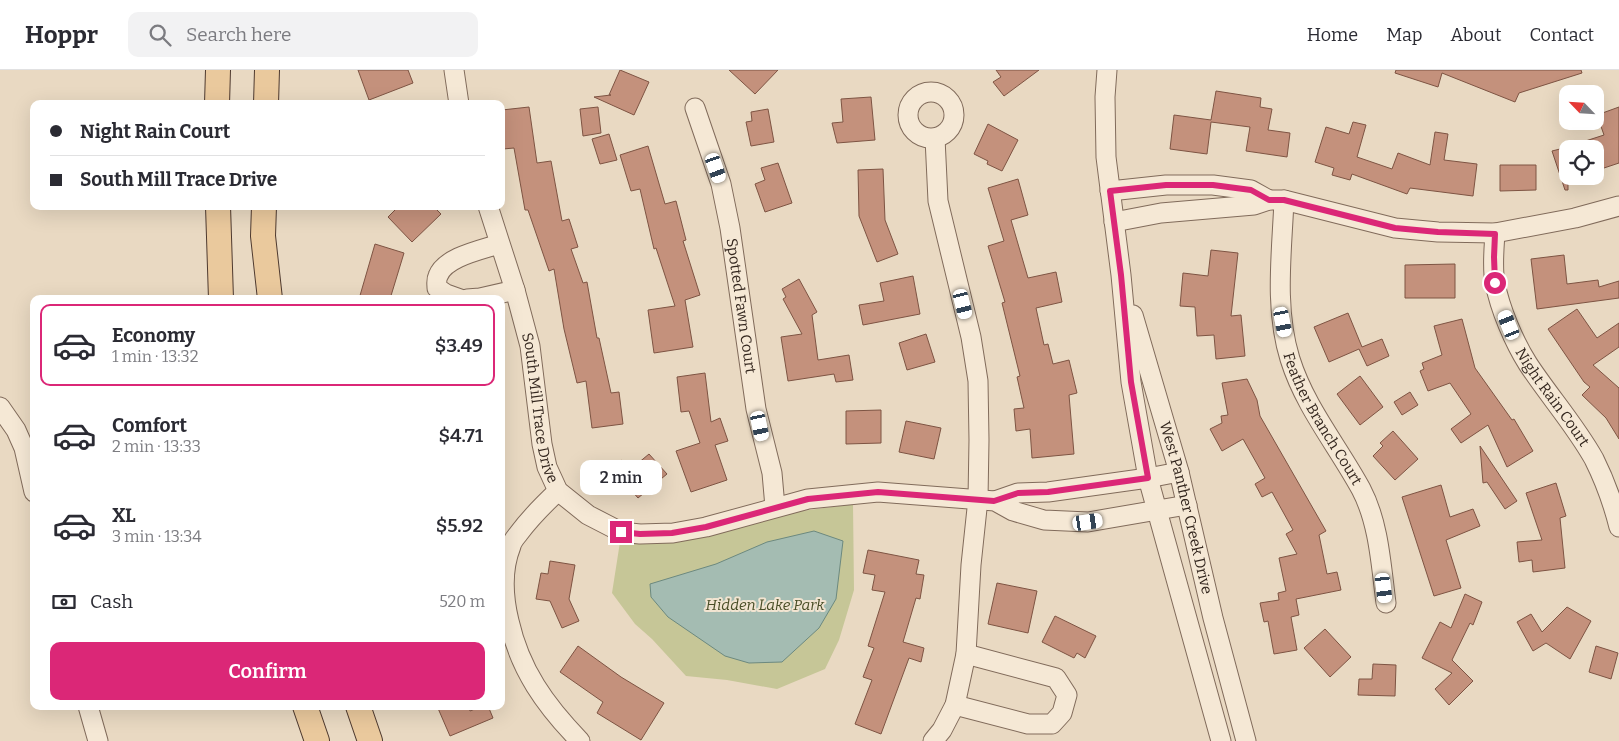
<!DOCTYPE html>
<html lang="en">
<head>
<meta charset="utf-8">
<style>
  :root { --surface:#fff; --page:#f2f2f3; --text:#2b2b33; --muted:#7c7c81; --line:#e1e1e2; --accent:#db2777 }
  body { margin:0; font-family:Bitter,serif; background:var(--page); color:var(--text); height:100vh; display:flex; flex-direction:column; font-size:19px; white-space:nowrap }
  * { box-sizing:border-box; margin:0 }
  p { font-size:16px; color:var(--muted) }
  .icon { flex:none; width:28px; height:28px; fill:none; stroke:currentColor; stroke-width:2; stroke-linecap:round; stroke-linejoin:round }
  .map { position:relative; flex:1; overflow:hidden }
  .sheet { position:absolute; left:30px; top:225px; width:475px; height:415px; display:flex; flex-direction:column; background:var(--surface); border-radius:10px; box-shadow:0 5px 20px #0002 }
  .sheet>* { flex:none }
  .guide { position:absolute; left:30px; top:30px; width:475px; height:110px; border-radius:10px; box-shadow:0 5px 20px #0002; display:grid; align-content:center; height:110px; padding:0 20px; background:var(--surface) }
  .needle { width:32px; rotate:295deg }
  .fabs { position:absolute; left:1559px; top:15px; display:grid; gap:10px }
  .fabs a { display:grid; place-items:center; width:45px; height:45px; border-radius:10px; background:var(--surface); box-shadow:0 5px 20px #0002; font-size:25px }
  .end { position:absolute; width:22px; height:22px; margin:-11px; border:6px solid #db2777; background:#fff; box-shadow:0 0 0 2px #fff }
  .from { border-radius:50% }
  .bubble { position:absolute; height:35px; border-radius:10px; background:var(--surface); box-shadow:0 5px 20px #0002; font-size:16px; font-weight:600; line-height:35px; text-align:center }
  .car { position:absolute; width:15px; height:30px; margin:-15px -8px; border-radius:6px; box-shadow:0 0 4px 1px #0007; background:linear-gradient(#fff 24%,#345 0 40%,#fff 0 76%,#345 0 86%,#fff 0) }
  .guide b { display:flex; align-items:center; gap:18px; height:48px; font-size:19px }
  .guide b+b { border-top:1px solid var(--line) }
  .guide i { width:12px; height:12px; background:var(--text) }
  ul { padding:9px 0 0; list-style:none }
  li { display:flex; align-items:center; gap:15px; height:82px; margin:0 10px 8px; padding:0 10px; border:2px solid transparent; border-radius:10px }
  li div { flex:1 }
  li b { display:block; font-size:19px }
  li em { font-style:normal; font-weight:600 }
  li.on { border-color:var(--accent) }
  li>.icon { width:45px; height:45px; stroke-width:1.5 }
  .pay { display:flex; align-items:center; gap:12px; height:55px; padding:0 20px; font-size:19px }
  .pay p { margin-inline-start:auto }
  .primary-button { display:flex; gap:10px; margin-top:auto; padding:10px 20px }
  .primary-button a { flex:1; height:58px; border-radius:10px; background:var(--accent); color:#fff; font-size:20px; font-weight:600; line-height:58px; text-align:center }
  header { display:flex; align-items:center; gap:30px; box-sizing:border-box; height:70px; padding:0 25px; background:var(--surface); border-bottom:1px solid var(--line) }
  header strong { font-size:24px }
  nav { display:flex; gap:28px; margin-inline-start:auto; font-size:18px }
  .search { width:350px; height:45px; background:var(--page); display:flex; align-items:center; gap:12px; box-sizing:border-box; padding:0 18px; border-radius:10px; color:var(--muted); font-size:19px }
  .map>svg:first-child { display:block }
  .green { fill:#c6c697 }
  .water { fill:#a4bcb2; stroke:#6c897f }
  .building { fill:#c4917c; stroke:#7e5443 }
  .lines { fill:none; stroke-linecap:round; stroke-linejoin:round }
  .minor-casing { stroke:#816b5b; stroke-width:21 }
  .major-casing { stroke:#4f3a2f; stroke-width:26 }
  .minor { stroke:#f5e8d5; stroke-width:19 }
  .major { stroke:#eac99d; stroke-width:24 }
  .route { stroke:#db2777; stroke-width:6 }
  .labels { text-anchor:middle; stroke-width:4; stroke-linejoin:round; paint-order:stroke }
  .street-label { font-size:15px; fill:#33261e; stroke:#f1e4d1 }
  .park-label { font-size:15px; font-style:italic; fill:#484d26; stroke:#f1e4d1 }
</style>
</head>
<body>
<header>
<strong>Hoppr</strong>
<div class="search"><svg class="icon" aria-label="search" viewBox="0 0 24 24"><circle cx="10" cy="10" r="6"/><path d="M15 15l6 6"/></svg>Search here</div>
<nav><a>Home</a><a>Map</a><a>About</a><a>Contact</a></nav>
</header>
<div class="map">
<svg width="1619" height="671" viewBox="0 0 1619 671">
  <rect width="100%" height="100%" fill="#e9d9c2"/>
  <!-- green -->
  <path class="green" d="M 853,434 L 854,520 L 839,570 L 825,599 L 777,619 L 727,610 L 686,606 L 652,569 L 635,554 L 612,523 L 620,472 L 661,473 L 732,460 L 795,442 Z"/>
  <!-- water -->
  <path class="water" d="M 814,461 L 843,471 L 836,529 L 819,558 L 782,592 L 749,593 L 725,586 L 668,547 L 651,527 L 650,514 L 716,494 L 767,472 Z"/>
  <!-- building -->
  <path class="building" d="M 358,0 L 408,0 L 413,13 L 369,30 Z
    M 620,0 L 649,12 L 634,45 L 594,27 L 611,25 L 609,25 Z
    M 729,0 L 778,0 L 755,24 Z
    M 996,0 L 1039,0 L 1004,26 L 993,12 L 1001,7 Z
    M 1396,0 L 1581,0 L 1582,3 L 1519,23 L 1515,32 L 1442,3 L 1438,17 L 1395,3 Z
    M 1216,21 L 1261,28 L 1260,37 L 1272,39 L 1268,60 L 1290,63 L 1287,87 L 1246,81 L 1250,57 L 1211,52 L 1207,84 L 1170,79 L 1174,45 L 1211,50 Z
    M 871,27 L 875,70 L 837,73 L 832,53 L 843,52 L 841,29 Z
    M 529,37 L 537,93 L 551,91 L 562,151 L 569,149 L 578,177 L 571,179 L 583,213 L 587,212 L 597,268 L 599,268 L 611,323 L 619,322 L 623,354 L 592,358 L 586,311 L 577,313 L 564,259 L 554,199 L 549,201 L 528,140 L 525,140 L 514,78 L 503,79 L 501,54 L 504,53 L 502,40 Z
    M 598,37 L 601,63 L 583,66 L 580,39 Z
    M 1619,37 L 1619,93 L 1595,101 L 1595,79 L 1570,79 L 1570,76 L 1604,65 L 1597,45 Z
    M 768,39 L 774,72 L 751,76 L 746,52 L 752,51 L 751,42 Z
    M 1353,52 L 1366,55 L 1357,87 L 1392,99 L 1398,83 L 1430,95 L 1435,62 L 1448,64 L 1444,90 L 1477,94 L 1473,126 L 1410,118 L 1407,124 L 1352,104 L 1350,110 L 1332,105 L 1334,98 L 1315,92 L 1326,57 L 1349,64 Z
    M 988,54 L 1018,70 L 1002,101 L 987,94 L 988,91 L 974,84 Z
    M 609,64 L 617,90 L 600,94 L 592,69 Z
    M 648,76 L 665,134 L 676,131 L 686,170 L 683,171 L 700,225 L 685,230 L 693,277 L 654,283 L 648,240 L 675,236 L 656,178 L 654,179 L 640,119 L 631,121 L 620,85 Z
    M 1568,77 L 1568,120 L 1565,120 L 1552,81 Z
    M 778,93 L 792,133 L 765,142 L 755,114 L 765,110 L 761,98 Z
    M 1500,95 L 1536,95 L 1536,120 L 1500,121 Z
    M 883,99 L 885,150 L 898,184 L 877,192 L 859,146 L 858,100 Z
    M 1018,109 L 1028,145 L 1011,150 L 1028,208 L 1056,202 L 1062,232 L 1036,238 L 1044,275 L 1048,274 L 1053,294 L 1069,290 L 1077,323 L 1069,325 L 1074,384 L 1032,388 L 1030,359 L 1016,361 L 1014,339 L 1024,338 L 1017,307 L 1020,306 L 1002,233 L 1005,232 L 988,176 L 1004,171 L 988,118 Z
    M 399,136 L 433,136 L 441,144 L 412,172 L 388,147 Z
    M 375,174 L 404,183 L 390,229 L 378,226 L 377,229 L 359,229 Z
    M 1211,180 L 1238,183 L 1231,246 L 1241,245 L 1245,286 L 1216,289 L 1214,265 L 1197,266 L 1195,237 L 1180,236 L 1183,203 L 1208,206 Z
    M 1564,185 L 1567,214 L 1598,210 L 1599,217 L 1619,211 L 1619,228 L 1537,239 L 1531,189 Z
    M 1455,194 L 1455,228 L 1405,228 L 1405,195 Z
    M 913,206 L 920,244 L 863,255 L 859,235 L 884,231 L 880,213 Z
    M 799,209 L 817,242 L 812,245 L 818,290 L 849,285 L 853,310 L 836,312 L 834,304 L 788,311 L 781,267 L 802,264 L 783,229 L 786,227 L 782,219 Z
    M 1577,239 L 1597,268 L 1619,253 L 1619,277 L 1593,295 L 1619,318 L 1619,369 L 1606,348 L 1582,325 L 1590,317 L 1584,312 L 1548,259 Z
    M 1348,243 L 1362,277 L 1382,269 L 1389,286 L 1367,296 L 1359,279 L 1329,292 L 1314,257 Z
    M 1462,249 L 1475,298 L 1512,350 L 1514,349 L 1533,381 L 1507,397 L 1488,355 L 1461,373 L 1451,359 L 1471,344 L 1450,313 L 1428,321 L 1420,301 L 1424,299 L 1422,293 L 1442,285 L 1434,256 Z
    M 926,264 L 935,292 L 907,300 L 899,273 Z
    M 705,303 L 711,352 L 720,348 L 728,371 L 715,375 L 727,410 L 691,422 L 676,381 L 700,373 L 689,341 L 681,342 L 677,307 Z
    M 1360,306 L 1383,337 L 1360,355 L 1337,324 Z
    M 1247,309 L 1257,330 L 1260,346 L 1326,461 L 1319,465 L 1327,504 L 1337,502 L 1341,520 L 1296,529 L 1299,545 L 1291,547 L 1297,580 L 1274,584 L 1268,551 L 1264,552 L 1260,533 L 1279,530 L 1278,523 L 1286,521 L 1279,488 L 1297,484 L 1286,464 L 1293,460 L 1272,422 L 1262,427 L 1255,414 L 1265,408 L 1243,369 L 1222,381 L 1210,359 L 1222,353 L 1221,346 L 1228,345 L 1222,313 Z
    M 1410,322 L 1418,335 L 1402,345 L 1394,332 Z
    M 881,340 L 881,373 L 846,374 L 846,341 Z
    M 906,351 L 941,358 L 934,389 L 899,382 Z
    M 1393,361 L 1418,389 L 1395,410 L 1373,386 L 1383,376 L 1380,373 Z
    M 1480,376 L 1517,431 L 1505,439 L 1487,412 L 1483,413 Z
    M 649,384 L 667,404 L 638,428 L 612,398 L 622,390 L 631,399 Z
    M 1556,413 L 1566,446 L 1560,448 L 1565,498 L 1533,502 L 1532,490 L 1519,492 L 1517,472 L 1542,470 L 1526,423 Z
    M 1441,415 L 1450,447 L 1473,439 L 1480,456 L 1446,470 L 1461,518 L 1434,526 L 1402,427 Z
    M 868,480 L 919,490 L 916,504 L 924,505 L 920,529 L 916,528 L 903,572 L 924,578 L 921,592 L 909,588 L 881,664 L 855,654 L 872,610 L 863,607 L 874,578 L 868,576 L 885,522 L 872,520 L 875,505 L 863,503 Z
    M 550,491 L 575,495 L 569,529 L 579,551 L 562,558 L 550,531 L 536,529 L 541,503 L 548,504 Z
    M 997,513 L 1037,521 L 1028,563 L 988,554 Z
    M 1465,524 L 1482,532 L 1473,555 L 1470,553 L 1452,590 L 1473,611 L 1449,635 L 1435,619 L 1452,603 L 1422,588 L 1440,552 L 1451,558 Z
    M 1567,537 L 1591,551 L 1570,589 L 1546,573 L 1533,581 L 1517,552 L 1531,544 L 1542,562 Z
    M 1055,546 L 1096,566 L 1085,588 L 1077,583 L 1074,588 L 1042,572 Z
    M 1325,559 L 1351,587 L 1330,607 L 1304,578 Z
    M 578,576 L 621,607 L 664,633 L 641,670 L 597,643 L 603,632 L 560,602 Z
    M 1596,576 L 1618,583 L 1611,609 L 1589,602 Z
    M 1373,594 L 1396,595 L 1395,626 L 1358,625 L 1359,609 L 1372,609 Z
    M 437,636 L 468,636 L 470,641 L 482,636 L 488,636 L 493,648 L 450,666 Z"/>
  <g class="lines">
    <!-- minor casing -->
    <g class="minor-casing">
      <g id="minor">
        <path d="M 454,0 L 459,34"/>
        <path d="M 1107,0 L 1105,27 L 1106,87 L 1121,205 L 1131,312 L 1148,408 L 1221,671"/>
        <circle cx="931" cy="45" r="23"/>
        <path id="s1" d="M 695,38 L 721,114 L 730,158 L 756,339 L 772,403 L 775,437"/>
        <path d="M 1110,121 L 1166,115 L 1213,115 L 1251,120 L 1269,130"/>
        <path id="s2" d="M 1284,130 C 1282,181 1274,238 1290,289 C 1305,337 1337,375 1361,419 C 1379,453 1381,495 1386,533"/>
        <path id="s3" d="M 488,136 L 515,220 L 530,276 L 542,374 L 547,397 L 558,421 L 588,445 L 621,462 L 640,464 L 673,463 L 706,457 L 808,429 L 878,422 L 995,431 L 1013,441 L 1044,450 L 1088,452 L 1187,435"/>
        <path d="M 1114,152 L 1161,143 L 1254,135 L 1269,130 L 1284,130 L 1395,158 L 1438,162 L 1495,163 L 1575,148 L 1619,136"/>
        <path id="s4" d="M 1495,163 C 1494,180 1492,197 1495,213 C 1500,239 1514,272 1528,294 C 1549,326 1575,355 1594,389 C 1605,411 1613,433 1619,457"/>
        <path d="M 460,229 L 446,224 L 437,218 C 437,214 436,210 438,206 C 445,187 481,180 499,174"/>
        <path d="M 467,229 L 480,228 L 515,220"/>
        <path id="s5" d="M 1133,245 L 1179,402 L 1213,548 L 1246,671"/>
        <path d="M 0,337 L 16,360 L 24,378 L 34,422"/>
        <path d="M 558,421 C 543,435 531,447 519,463 C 516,467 512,471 511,476 C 501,501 503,526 509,551 C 520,600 545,635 580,671"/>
        <path d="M 995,431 L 1018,423 L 1048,422 L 1148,408 L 1179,402"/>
        <path d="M 955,635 L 1028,654 L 1052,654 L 1062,643 L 1067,625 L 1056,608 L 966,584"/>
        <path d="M 88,636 L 98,671"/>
        <path d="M 933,671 L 942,660 L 955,635 L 966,584 L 971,495 L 978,429 L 979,370 L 978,311 L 971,267 L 938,131 L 935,68"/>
      </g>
    </g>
    <!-- major casing -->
    <g class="major-casing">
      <path id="major" d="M 217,34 L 218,0
        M 266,34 L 267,0
        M 218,136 L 221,229
        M 264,136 L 263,166 L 270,229
        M 305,636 L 317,671
        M 358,636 L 370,671"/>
    </g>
    <!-- minor -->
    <use href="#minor" class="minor"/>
    <!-- major -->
    <use href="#major" class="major"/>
  </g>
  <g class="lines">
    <!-- route -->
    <path class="route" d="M 621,462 L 640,464 L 672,463 L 706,457 L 808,429 L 878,422 L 994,431 L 1018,423 L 1048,422 L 1148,408 L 1131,312 L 1121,205 L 1110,121 L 1166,115 L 1213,115 L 1251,120 L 1269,130 L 1284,130 L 1395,158 L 1438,162 L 1495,164 L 1494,187 L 1495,213"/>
  </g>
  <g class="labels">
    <!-- street labels -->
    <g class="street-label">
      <text dy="5" stroke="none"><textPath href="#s1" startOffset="204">Spotted Fawn Court</textPath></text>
      <text dy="5" stroke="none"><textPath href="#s4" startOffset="179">Night Rain Court</textPath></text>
      <text dy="5" stroke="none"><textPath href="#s3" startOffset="209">South Mill Trace Drive</textPath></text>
      <text dy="5" stroke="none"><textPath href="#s2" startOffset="228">Feather Branch Court</textPath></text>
      <text dy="5" stroke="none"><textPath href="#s5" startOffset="200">West Panther Creek Drive</textPath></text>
    </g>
    <!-- park labels -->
    <g class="park-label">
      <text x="765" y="540">Hidden Lake Park</text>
    </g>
  </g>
</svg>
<div class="fabs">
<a><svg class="needle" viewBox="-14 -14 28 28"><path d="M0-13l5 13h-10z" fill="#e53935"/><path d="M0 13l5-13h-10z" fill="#7c7c81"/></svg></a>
<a><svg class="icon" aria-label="locate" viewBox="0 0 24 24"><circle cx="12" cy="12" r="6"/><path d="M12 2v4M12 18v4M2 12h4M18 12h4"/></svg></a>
</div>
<i class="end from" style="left:1495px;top:213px"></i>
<i class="end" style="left:621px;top:462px"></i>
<div class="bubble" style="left:580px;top:390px;width:82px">2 min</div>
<i class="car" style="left:716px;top:98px;rotate:161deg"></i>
<i class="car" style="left:963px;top:234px;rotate:166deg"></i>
<i class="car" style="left:1283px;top:252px;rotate:169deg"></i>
<i class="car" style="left:1509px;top:255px;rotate:338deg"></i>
<i class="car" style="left:760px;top:356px;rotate:168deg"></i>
<i class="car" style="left:1088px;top:452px;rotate:82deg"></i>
<i class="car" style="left:1384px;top:518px;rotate:173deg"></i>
<div class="guide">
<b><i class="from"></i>Night Rain Court</b>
<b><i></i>South Mill Trace Drive</b>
</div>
<section class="sheet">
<ul>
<li class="on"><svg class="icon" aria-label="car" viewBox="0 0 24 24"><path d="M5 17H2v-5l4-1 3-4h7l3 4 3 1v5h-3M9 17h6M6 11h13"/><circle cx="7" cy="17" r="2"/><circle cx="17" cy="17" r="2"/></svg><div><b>Economy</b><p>1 min · 13:32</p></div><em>$3.49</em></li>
<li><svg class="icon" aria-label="car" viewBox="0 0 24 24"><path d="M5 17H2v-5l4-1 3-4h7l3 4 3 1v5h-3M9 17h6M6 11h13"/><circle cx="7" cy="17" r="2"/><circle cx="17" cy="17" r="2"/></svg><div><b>Comfort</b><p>2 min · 13:33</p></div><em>$4.71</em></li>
<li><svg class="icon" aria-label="car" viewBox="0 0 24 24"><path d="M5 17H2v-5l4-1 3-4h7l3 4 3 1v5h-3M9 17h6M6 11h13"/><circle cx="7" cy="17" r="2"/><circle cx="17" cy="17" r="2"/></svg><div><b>XL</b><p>3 min · 13:34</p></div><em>$5.92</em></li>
</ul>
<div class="pay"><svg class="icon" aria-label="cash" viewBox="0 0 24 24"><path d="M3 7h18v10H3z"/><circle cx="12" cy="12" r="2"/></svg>Cash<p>520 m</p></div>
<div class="primary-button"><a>Confirm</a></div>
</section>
</div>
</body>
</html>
